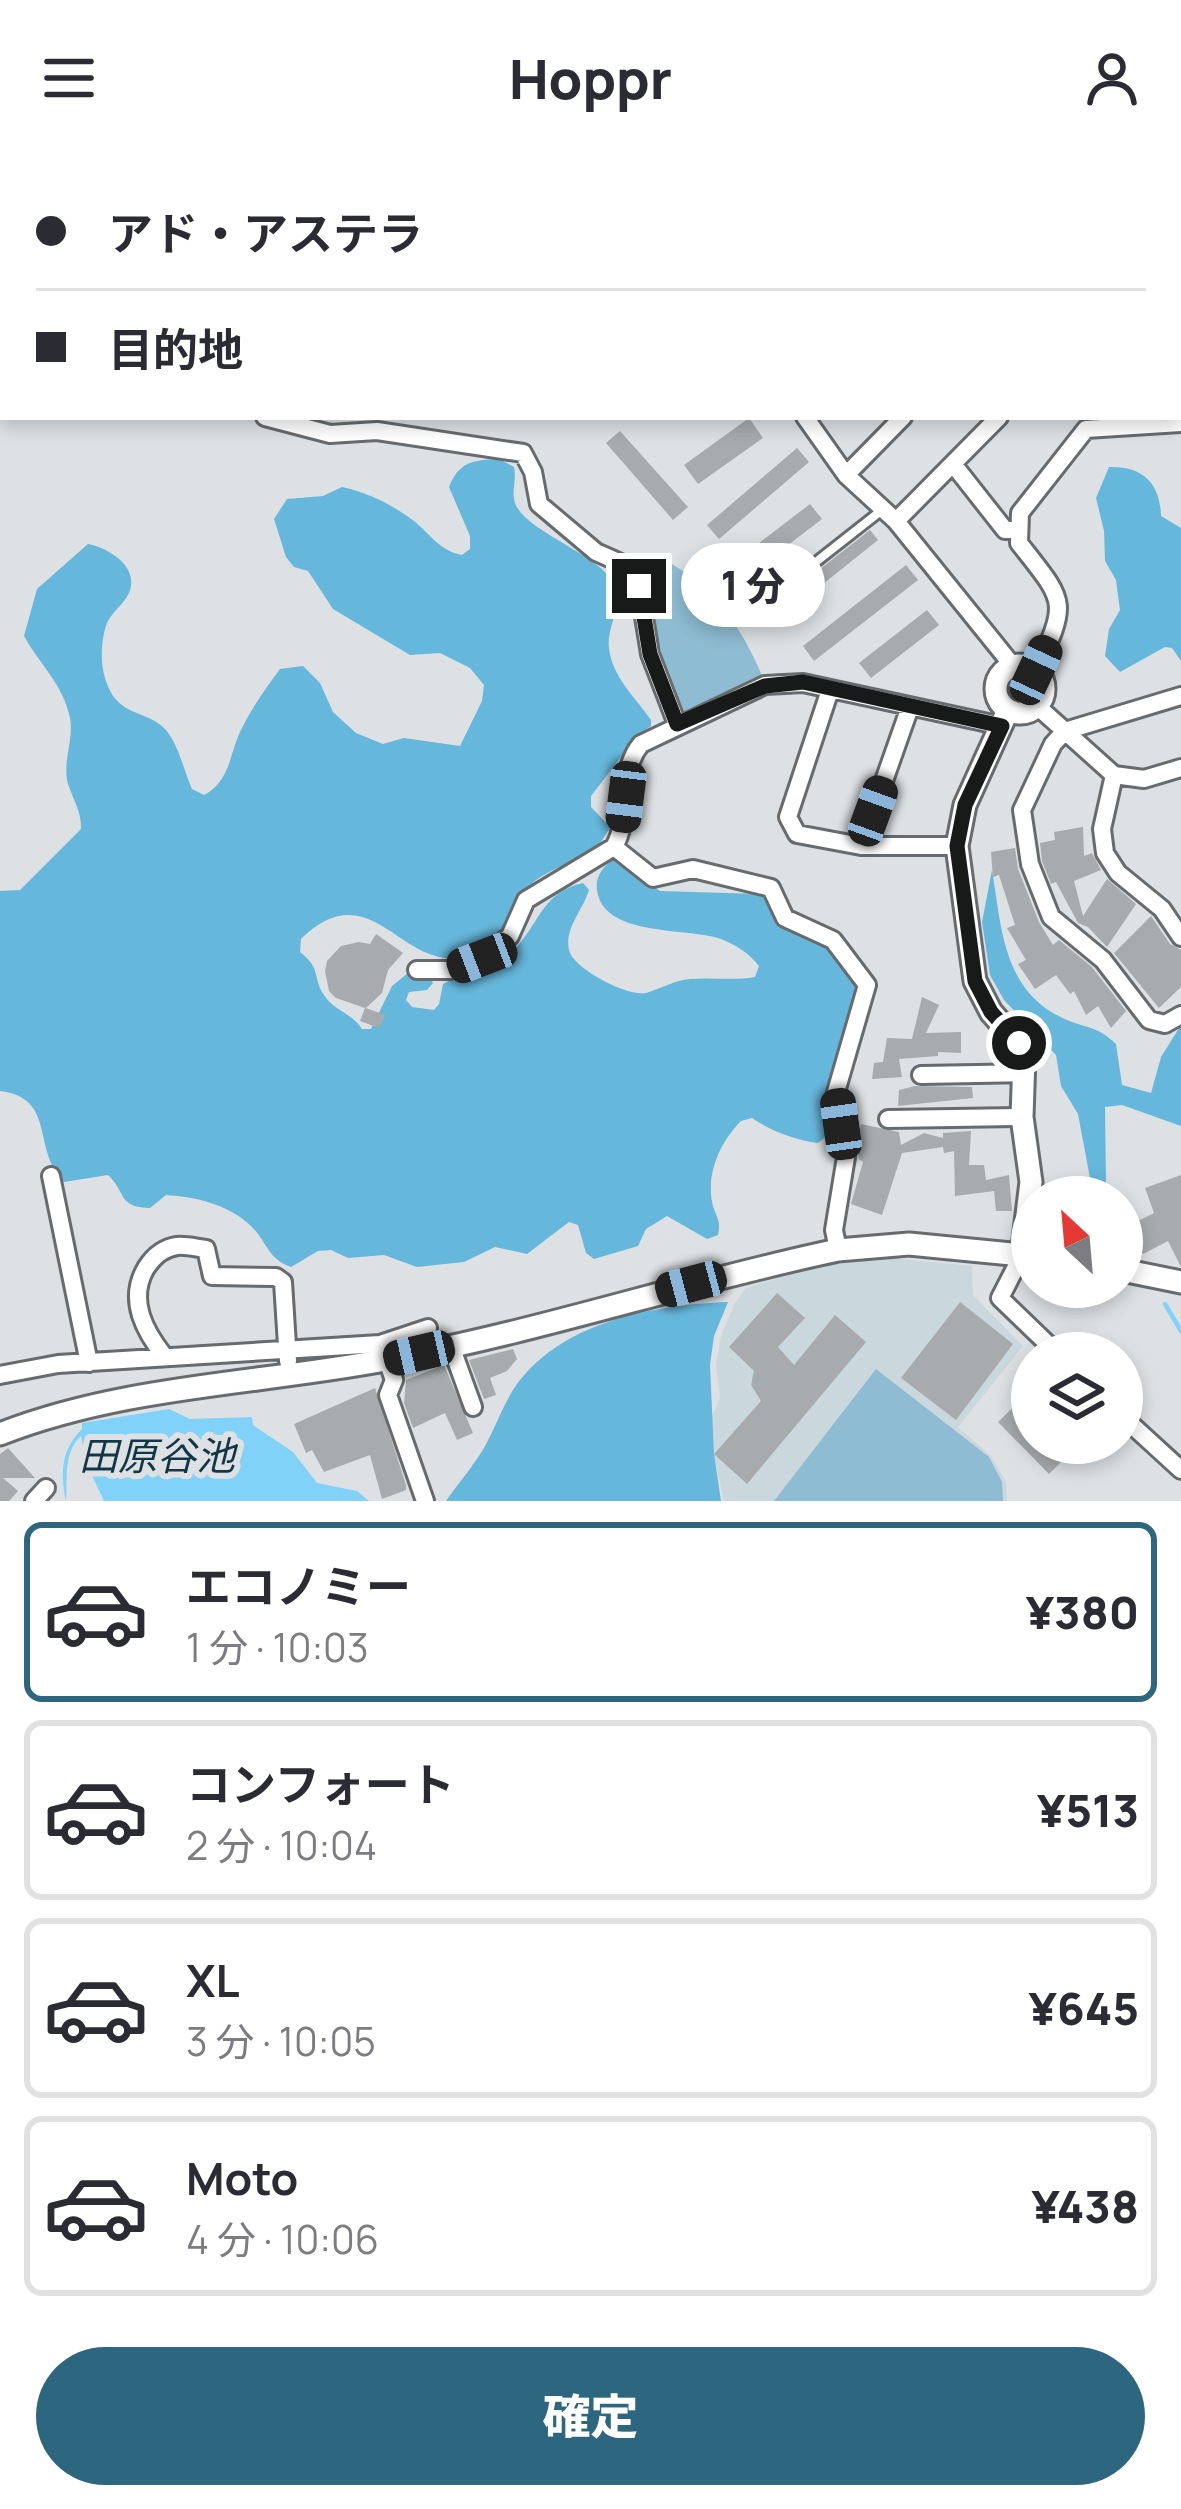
<!DOCTYPE html>
<html lang="ja">
<head>
<meta charset="utf-8">
<style>
  :root { --surface:#fff; --page:#f7f7f7; --text:#2b2b33; --muted:#7c7c81; --line:#e1e1e2; --accent:#2d667f }
  body { margin:0; font-family:Manrope,"Noto Sans JP",sans-serif; background:var(--page); color:var(--text); height:100vh; display:flex; flex-direction:column; font-size:45px; white-space:nowrap }
  * { box-sizing:border-box; margin:0 }
  p { font-size:39px; color:var(--muted) }
  .icon { flex:none; width:66px; height:66px; fill:none; stroke:currentColor; stroke-width:2; stroke-linecap:round; stroke-linejoin:round }
  .map { position:relative; height:1345px; overflow:hidden }
  .side { display:flex; flex-direction:column; background:var(--surface); flex:1 }
  .side>* { flex:none }
  .top-card { position:absolute; left:0px; top:0px; width:1182px; height:264px; box-shadow:0 6px 18px #0003; display:grid; align-content:center; height:264px; padding:0 36px; background:var(--surface) }
  .needle { width:78px; rotate:334deg }
  .fabs { position:absolute; left:1011px; top:1020px; display:grid; gap:24px }
  .fabs a { display:grid; place-items:center; width:132px; height:132px; border-radius:50%; background:var(--surface); box-shadow:0 6px 18px #0003; font-size:60px }
  .end { position:absolute; width:54px; height:54px; margin:-27px; border:15px solid #181a1a; background:#fff; box-shadow:0 0 0 6px #fff }
  .from { border-radius:50% }
  .bubble { position:absolute; height:84px; border-radius:42px; background:var(--surface); box-shadow:0 6px 18px #0003; font-size:39px; font-weight:800; line-height:84px; text-align:center }
  .car { position:absolute; width:36px; height:72px; margin:-36px -18px; border-radius:15px; box-shadow:0 0 9px 3px #0007; background:linear-gradient(#222 24%,#8ab4d8 0 40%,#222 0 76%,#8ab4d8 0 86%,#222 0) }
  .top-card b { display:flex; align-items:center; gap:42px; height:114px; font-size:45px }
  .top-card b+b { border-top:3px solid var(--line) }
  .top-card i { width:30px; height:30px; background:var(--text) }
  ul { padding:21px 0 0; list-style:none }
  li { display:flex; align-items:center; gap:36px; height:180px; margin:0 24px 18px; padding:0 12px; border:6px solid var(--line); border-radius:18px }
  li div { flex:1 }
  li b { display:block; font-size:45px }
  li em { font-style:normal; font-weight:800 }
  li.active { border-color:var(--accent) }
  li>.icon { width:108px; height:108px; stroke-width:1.5 }
  .button { display:flex; gap:24px; margin-top:auto; padding:24px 36px }
  .button a { flex:1; height:138px; border-radius:72px; background:var(--accent); color:#fff; font-size:48px; font-weight:800; line-height:138px; text-align:center }
  header { display:flex; justify-content:space-between; align-items:center; height:156px; padding:0 36px; background:var(--surface); font-size:54px; font-weight:800 }
  .map>svg:first-child { display:block }
  .built { fill:#cad7dd }
  .green { fill:#8ebcd2 }
  .forest { fill:#66b7dc }
  .water { fill:#81d2f8 }
  .lines { fill:none; stroke-linecap:round; stroke-linejoin:round }
  .stream { stroke:#81d2f8; stroke-width:4.5 }
  .building { fill:#a7abad }
  .service-casing { stroke:#676b6d; stroke-width:14 }
  .minor-casing { stroke:#676b6d; stroke-width:22 }
  .tertiary-casing { stroke:#676b6d; stroke-width:27 }
  .path { stroke:#9a9d9f; stroke-width:3; stroke-dasharray:9 6; stroke-linecap:butt }
  .service { stroke:#fff; stroke-width:8 }
  .minor { stroke:#fff; stroke-width:16 }
  .tertiary { stroke:#fff; stroke-width:21 }
  .route { stroke:#181a1a; stroke-width:15 }
  .labels { text-anchor:middle; stroke-width:12; stroke-linejoin:round; paint-order:stroke }
  .water-label { font-size:39px; font-style:italic; fill:#113646; stroke:#dde1e3 }
</style>
</head>
<body>
<header><svg class="icon" aria-label="menu" viewBox="0 0 24 24"><path d="M4 6h16M4 12h16M4 18h16"/></svg>Hoppr<svg class="icon" aria-label="person" viewBox="0 0 24 24"><circle cx="12" cy="8" r="4"/><path d="M4 21q1-7 8-7t8 7"/></svg></header>
<div class="map">
<svg width="1181" height="1345" viewBox="0 0 1181 1345">
  <rect width="100%" height="100%" fill="#dde1e3"/>
  <!-- built -->
  <path class="built" d="M 892,1102 L 972,1110 L 973,1139 L 1023,1190 L 958,1271 L 991,1300 L 1006,1326 L 1007,1345 L 724,1345 L 707,1271 L 720,1242 L 716,1209 L 721,1180 L 735,1147 L 746,1132 L 817,1110 Z"/>
  <!-- green -->
  <path class="green" d="M 662,402 C 715,432 741,469 764,524 L 686,556 L 681,555 L 658,488 L 644,411 Z
    M 876,1213 L 989,1301 L 1002,1326 L 1003,1345 L 774,1345 Z"/>
  <!-- forest -->
  <path class="forest" d="M 499,303 L 514,311 C 517,324 511,335 515,347 C 524,375 601,399 614,428 C 624,448 606,472 609,492 C 612,521 636,542 651,564 L 651,570 L 638,579 L 591,640 L 591,651 L 610,671 C 591,711 559,703 530,729 C 515,743 516,771 498,784 C 408,852 383,704 301,783 L 300,796 C 322,813 312,821 324,839 C 333,854 352,857 362,873 L 371,873 L 392,830 L 408,817 L 429,820 L 433,827 L 427,834 L 409,836 L 406,844 L 412,851 L 434,854 L 439,848 L 443,828 L 466,816 L 491,815 C 500,805 512,797 520,787 C 542,760 545,736 583,727 L 589,734 C 583,754 564,773 569,794 C 573,813 628,841 646,837 C 660,833 675,824 690,823 C 712,821 733,825 755,821 L 759,810 C 749,797 736,789 721,783 C 689,771 603,782 597,734 C 595,721 603,710 614,703 L 660,735 L 760,738 L 837,798 L 852,820 L 858,838 L 831,977 L 818,987 C 795,984 771,975 752,962 L 741,965 C 720,986 705,1019 713,1050 C 717,1063 721,1064 718,1079 L 707,1083 L 667,1060 L 646,1073 L 638,1090 L 594,1103 L 586,1097 L 578,1069 L 569,1066 L 527,1098 L 495,1091 L 464,1106 L 417,1111 L 384,1099 L 348,1102 L 331,1094 L 318,1095 L 291,1111 C 268,1104 267,1085 250,1069 C 227,1048 196,1041 166,1039 L 150,1052 C 117,1051 127,1037 108,1019 L 64,1026 C 31,993 57,942 0,935 L 0,735 L 20,734 L 81,673 C 81,654 74,646 68,628 C 62,606 74,585 70,562 C 63,528 40,509 24,480 L 37,433 L 88,388 C 109,392 140,411 129,437 C 124,448 112,456 107,467 C 101,483 100,506 105,522 C 117,563 146,552 166,574 C 179,590 184,615 192,633 L 204,639 C 231,625 229,597 242,572 C 253,550 266,532 280,513 L 303,510 L 320,527 L 333,556 L 356,577 L 383,588 L 404,582 L 460,590 L 482,545 L 484,529 L 470,512 L 440,497 L 410,499 L 333,453 L 308,415 L 294,411 L 286,401 L 274,363 L 287,343 L 323,340 L 342,331 C 369,337 393,349 414,365 C 430,378 440,395 462,399 L 470,393 L 470,380 L 449,331 C 459,306 472,304 499,303 Z
    M 1109,311 C 1143,310 1160,327 1161,360 L 1181,372 L 1181,505 L 1172,492 L 1165,491 L 1120,516 L 1105,500 L 1109,473 L 1120,454 L 1116,424 L 1105,405 L 1104,375 L 1096,342 Z
    M 992,714 C 1002,774 1003,837 1067,864 C 1089,873 1097,870 1116,888 L 1122,929 L 1151,937 L 1161,901 L 1181,869 L 1181,970 L 1122,949 L 1105,951 L 1106,1026 L 1092,1033 L 1078,958 L 1061,930 L 1056,899 L 1004,844 L 990,819 L 982,766 Z
    M 728,1146 L 714,1180 L 710,1209 L 714,1298 L 721,1345 L 446,1345 C 458,1328 473,1310 484,1292 C 494,1274 502,1252 513,1234 C 558,1166 652,1149 728,1146 Z"/>
  <!-- water -->
  <path class="water" d="M 169,1253 L 190,1263 L 252,1261 L 253,1269 L 293,1296 L 317,1327 L 357,1335 L 369,1345 L 104,1345 L 86,1307 L 81,1280 C 62,1297 68,1327 66,1345 C 60,1318 61,1293 82,1273 L 82,1267 Z"/>
  <g class="lines">
    <!-- stream -->
    <path class="stream" d="M 280,3 L 286,0
      M 0,136 L 3,134
      M 1165,1148 L 1181,1175"/>
  </g>
  <!-- building -->
  <path class="building" d="M 749,262 L 763,282 L 698,328 L 684,309 Z
    M 620,275 L 688,351 L 673,364 L 606,287 Z
    M 797,292 L 809,306 L 719,383 L 707,369 Z
    M 810,348 L 822,363 L 753,416 L 741,401 Z
    M 870,374 L 878,384 L 778,464 L 769,453 Z
    M 906,409 L 918,424 L 814,505 L 803,490 Z
    M 927,454 L 939,469 L 871,522 L 859,507 Z
    M 1083,671 L 1084,700 L 1092,697 L 1101,714 L 1074,725 L 1083,760 L 1107,723 L 1136,748 L 1107,791 L 1088,771 L 1078,767 L 1056,726 L 1051,728 L 1042,705 L 1040,687 L 1055,684 L 1054,676 Z
    M 1015,692 L 1018,713 L 1039,766 L 1053,789 L 1059,784 L 1092,811 L 1126,855 L 1111,872 L 1098,850 L 1086,859 L 1074,835 L 1070,838 L 1056,819 L 1035,833 L 1018,808 L 1026,804 L 1007,772 L 1015,769 L 999,719 L 993,721 L 991,696 Z
    M 1151,760 L 1170,788 L 1181,794 L 1181,831 L 1159,852 L 1114,797 Z
    M 376,778 L 403,797 L 388,814 L 382,837 L 366,852 L 385,859 L 379,872 L 360,865 L 365,852 L 336,842 L 329,835 L 325,815 L 327,805 L 341,790 L 359,786 L 370,788 Z
    M 922,841 L 939,849 L 926,877 L 961,876 L 961,897 L 938,896 L 938,900 L 899,903 L 902,921 L 872,923 L 874,907 L 883,906 L 887,882 L 912,883 Z
    M 915,930 L 972,931 L 973,942 L 898,950 L 899,934 Z
    M 861,968 L 899,976 L 901,989 L 924,977 L 943,982 L 943,977 L 971,975 L 969,1009 L 984,1009 L 986,1024 L 1009,1019 L 1012,1055 L 996,1055 L 994,1035 L 955,1040 L 954,995 L 944,997 L 943,991 L 902,997 L 882,1059 L 851,1048 L 863,1006 L 859,1003 L 857,989 Z
    M 1181,1019 L 1181,1111 L 1168,1085 L 1143,1098 L 1140,1093 L 1132,1097 L 1124,1082 L 1130,1079 L 1126,1071 L 1154,1057 L 1145,1032 Z
    M 777,1137 L 805,1162 L 778,1191 L 794,1209 L 835,1159 L 866,1186 L 747,1328 L 714,1298 L 761,1245 L 751,1229 L 754,1215 L 729,1191 Z
    M 960,1146 L 1013,1188 L 956,1264 L 901,1222 Z
    M 513,1193 L 517,1203 L 507,1215 L 490,1222 L 496,1239 L 484,1243 L 469,1204 Z
    M 444,1209 L 473,1277 L 457,1284 L 445,1257 L 413,1272 L 404,1247 L 406,1224 Z
    M 375,1232 L 406,1329 L 406,1334 L 382,1343 L 370,1299 L 324,1316 L 312,1294 L 306,1297 L 294,1268 Z
    M 1032,1233 L 1032,1287 L 1080,1287 L 1049,1318 L 998,1266 Z
    M 8,1292 L 35,1322 L 3,1322 L 18,1335 L 9,1345 L 0,1345 L 0,1298 Z"/>
  <g class="lines">
    <!-- service casing -->
    <g class="service-casing">
      <path id="service" d="M 756,453 L 882,354"/>
    </g>
    <!-- minor casing -->
    <g class="minor-casing">
      <path id="minor" d="M 60,0 L 61,3
        M 751,0 L 760,3
        M 299,3 L 303,0
        M 505,3 L 507,0
        M 689,3 L 692,0
        M 793,3 L 796,0
        M 970,3 L 974,0
        M 1082,3 L 1086,0
        M 1179,18 L 1181,17
        M 1179,103 L 1181,99
        M 0,147 L 3,146
        M 1179,203 L 1181,206
        M 265,261 L 330,278 L 377,275 L 523,297 L 533,316 L 539,348 L 596,396 L 623,408 L 639,430 L 650,498 L 677,568
        M 805,261 L 846,319 L 896,365 L 1013,510
        M 953,308 L 1005,374 L 1017,374
        M 846,319 L 903,261
        M 896,365 L 999,261
        M 1036,515 C 1069,444 1066,447 1019,387 L 1020,357 L 1086,273 L 1181,267
        M 830,534 L 788,661 L 797,678 L 861,690 L 957,690
        M 1181,540 L 1065,575 L 1053,588 L 1022,654 L 1030,708 L 1051,761 L 1103,804 L 1149,864 L 1165,868 L 1181,859
        M 1037,550 L 1114,619 L 1144,623 L 1181,612
        M 1114,619 L 1102,673 L 1105,697 L 1118,717 L 1162,753 L 1181,781
        M 861,690 L 910,551
        M 614,691 L 653,722 L 693,713 L 771,732 L 785,762 L 833,784 L 867,829 L 836,936 L 846,1001 L 834,1074 L 838,1094
        M 417,814 L 450,814 L 482,802 L 510,780 L 526,744 L 614,691 C 632,660 617,616 641,588 L 765,529 L 803,527 L 1002,570
        M 921,919 L 1025,917
        M 888,963 L 1022,961
        M 51,1020 L 89,1207
        M 1022,1099 L 1000,1142 L 1057,1197
        M 451,1190 L 473,1251
        M 165,1201 C 145,1176 127,1144 146,1112 C 153,1101 163,1092 177,1090 C 186,1089 197,1092 206,1093 L 212,1120 L 276,1121 L 283,1126 L 288,1205
        M 387,1204 L 394,1224 L 388,1239 L 425,1345
        M 0,1219 L 58,1208 L 380,1188 L 428,1172
        M 1122,1260 L 1181,1314
        M 34,1345 L 46,1332"/>
    </g>
    <!-- tertiary casing -->
    <g class="tertiary-casing">
      <path id="tertiary" d="M996 533a24 24 0 1 1 48 0a24 24 0 1 1-48 0Z
        M 1008,554 L 965,649 L 957,690 L 975,825 L 991,856 L 1019,888 L 1024,901 L 1022,961 L 1031,1026 L 1022,1099
        M 1122,1114 L 1181,1126
        M 0,1278 C 122,1230 257,1228 385,1204 C 538,1176 686,1126 838,1094 L 909,1088 L 1032,1100"/>
    </g>
    <!-- path -->
    <path class="path" d="M 735,469 L 748,459"/>
    <!-- service -->
    <use href="#service" class="service"/>
    <!-- minor -->
    <use href="#minor" class="minor"/>
    <!-- tertiary -->
    <use href="#tertiary" class="tertiary"/>
  </g>
  <g class="lines">
    <!-- route -->
    <path class="route" d="M 639,430 L 650,498 L 677,568 L 765,530 L 803,526 L 1002,570 L 965,649 L 957,690 L 975,825 L 991,856 L 1019,887"/>
  </g>
  <g class="labels">
    <!-- water labels -->
    <g class="water-label">
      <text x="157" y="1314">田原谷池</text>
    </g>
  </g>
</svg>
<div class="fabs">
<a><svg class="needle" viewBox="-14 -14 28 28"><path d="M0-13l5 13h-10z" fill="#e53935"/><path d="M0 13l5-13h-10z" fill="#7c7c81"/></svg></a>
<a><svg class="icon" aria-label="layers" viewBox="0 0 24 24"><path d="M12 4l9 5-9 5-9-5zM3 14l9 5 9-5"/></svg></a>
</div>
<i class="end from" style="left:1019px;top:887px"></i>
<i class="end" style="left:639px;top:430px"></i>
<div class="bubble" style="left:681px;top:387px;width:144px">1 分</div>
<i class="car" style="left:1036px;top:514px;rotate:25deg"></i>
<i class="car" style="left:626px;top:641px;rotate:187deg"></i>
<i class="car" style="left:873px;top:655px;rotate:20deg"></i>
<i class="car" style="left:482px;top:802px;rotate:249deg"></i>
<i class="car" style="left:841px;top:968px;rotate:352deg"></i>
<i class="car" style="left:691px;top:1128px;rotate:255deg"></i>
<i class="car" style="left:419px;top:1197px;rotate:257deg"></i>
<div class="top-card">
<b><i class="from"></i>アド・アステラ</b>
<b><i></i>目的地</b>
</div>
</div>
<section class="side">
<ul>
<li class="active"><svg class="icon" aria-label="car" viewBox="0 0 24 24"><path d="M5 17H2v-5l4-1 3-4h7l3 4 3 1v5h-3M9 17h6M6 11h13"/><circle cx="7" cy="17" r="2"/><circle cx="17" cy="17" r="2"/></svg><div><b>エコノミー</b><p>1 分 · 10:03</p></div><em>¥380</em></li>
<li><svg class="icon" aria-label="car" viewBox="0 0 24 24"><path d="M5 17H2v-5l4-1 3-4h7l3 4 3 1v5h-3M9 17h6M6 11h13"/><circle cx="7" cy="17" r="2"/><circle cx="17" cy="17" r="2"/></svg><div><b>コンフォート</b><p>2 分 · 10:04</p></div><em>¥513</em></li>
<li><svg class="icon" aria-label="car" viewBox="0 0 24 24"><path d="M5 17H2v-5l4-1 3-4h7l3 4 3 1v5h-3M9 17h6M6 11h13"/><circle cx="7" cy="17" r="2"/><circle cx="17" cy="17" r="2"/></svg><div><b>XL</b><p>3 分 · 10:05</p></div><em>¥645</em></li>
<li><svg class="icon" aria-label="car" viewBox="0 0 24 24"><path d="M5 17H2v-5l4-1 3-4h7l3 4 3 1v5h-3M9 17h6M6 11h13"/><circle cx="7" cy="17" r="2"/><circle cx="17" cy="17" r="2"/></svg><div><b>Moto</b><p>4 分 · 10:06</p></div><em>¥438</em></li>
</ul>
<div class="button"><a>確定</a></div>
</section>
</body>
</html>
